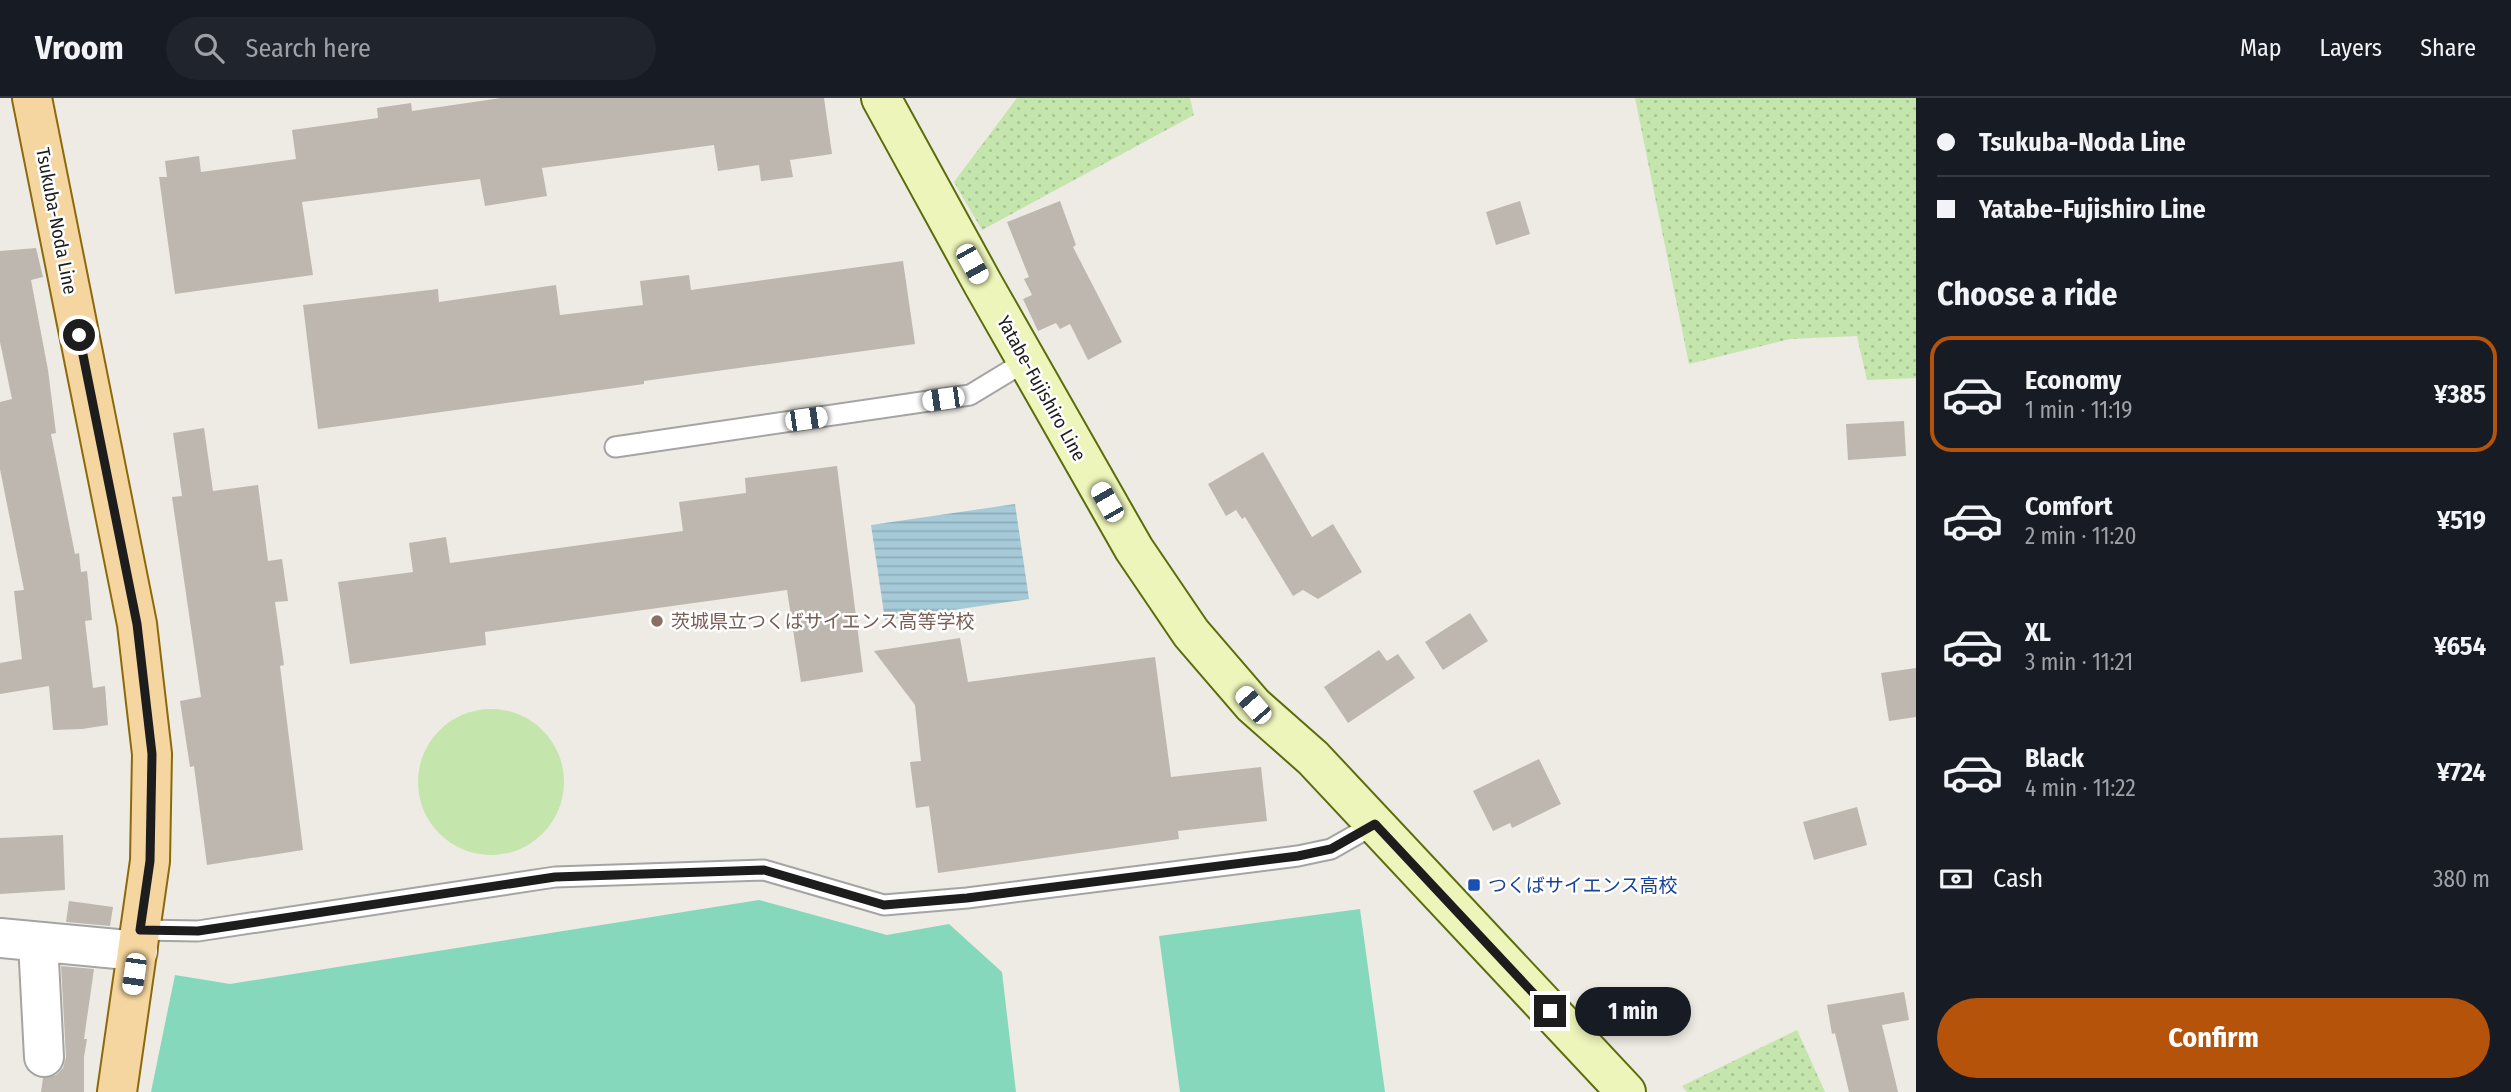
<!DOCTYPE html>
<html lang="en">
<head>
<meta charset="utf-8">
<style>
  :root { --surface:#171b24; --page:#20242c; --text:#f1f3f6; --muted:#9ea1a6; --line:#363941; --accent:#b45309 }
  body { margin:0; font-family:"Fira Sans Condensed","Noto Sans JP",sans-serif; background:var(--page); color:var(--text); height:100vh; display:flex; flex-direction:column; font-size:26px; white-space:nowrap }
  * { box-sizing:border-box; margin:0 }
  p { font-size:23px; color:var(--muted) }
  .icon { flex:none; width:38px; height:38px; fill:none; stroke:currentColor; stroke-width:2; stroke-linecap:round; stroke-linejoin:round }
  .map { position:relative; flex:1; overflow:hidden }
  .side { display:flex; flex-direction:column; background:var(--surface); width:595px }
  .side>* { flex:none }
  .banner { display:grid; align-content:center; height:154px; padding:0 21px; background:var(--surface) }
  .end { position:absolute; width:32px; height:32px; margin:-16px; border:9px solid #1d1d1d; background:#fff; box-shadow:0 0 0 4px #fff }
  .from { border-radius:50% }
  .bubble { position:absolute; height:49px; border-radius:24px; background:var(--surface); box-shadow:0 4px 10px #0003; font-size:23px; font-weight:700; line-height:49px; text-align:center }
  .car { position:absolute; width:21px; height:42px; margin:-21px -10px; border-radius:9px; box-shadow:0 0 5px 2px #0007; background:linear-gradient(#fff 24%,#345 0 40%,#fff 0 76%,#345 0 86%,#fff 0) }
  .banner b { display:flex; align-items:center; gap:24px; height:66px; font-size:26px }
  .banner b+b { border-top:2px solid var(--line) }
  .banner i { width:18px; height:18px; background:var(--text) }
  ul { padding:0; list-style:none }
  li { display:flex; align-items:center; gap:21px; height:116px; margin:0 14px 10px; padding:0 7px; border:4px solid transparent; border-radius:21px }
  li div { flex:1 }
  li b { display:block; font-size:26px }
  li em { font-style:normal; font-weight:700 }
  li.on { border-color:var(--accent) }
  li>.icon { width:63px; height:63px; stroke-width:1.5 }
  h2 { padding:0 21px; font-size:32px; line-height:84px }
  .pay { display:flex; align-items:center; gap:18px; height:77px; padding:0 21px; font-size:26px }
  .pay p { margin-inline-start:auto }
  .cta { display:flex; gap:14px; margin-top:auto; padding:14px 21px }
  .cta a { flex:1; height:80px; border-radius:42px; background:var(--accent); color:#fff; font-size:28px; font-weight:700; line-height:80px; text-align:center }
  header { display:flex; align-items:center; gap:42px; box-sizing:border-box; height:98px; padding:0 35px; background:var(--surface); border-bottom:2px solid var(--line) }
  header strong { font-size:33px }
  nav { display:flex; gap:38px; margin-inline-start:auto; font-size:24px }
  .search { width:490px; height:63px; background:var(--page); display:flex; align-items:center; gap:18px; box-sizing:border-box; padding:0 24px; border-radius:38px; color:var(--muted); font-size:26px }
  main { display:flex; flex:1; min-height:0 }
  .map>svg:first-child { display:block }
  .grass { fill:url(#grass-dots) }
  .garden { fill:#c4e5ac }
  .pitch { fill:#86d8bd }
  .water { fill:url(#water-rules) }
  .building { fill:#beb7b0 }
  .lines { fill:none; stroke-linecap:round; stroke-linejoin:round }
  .lane-casing { stroke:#a4a4a4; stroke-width:23 }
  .street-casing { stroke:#a4a4a4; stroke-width:42 }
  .secondary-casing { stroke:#5b6c0c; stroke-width:42 }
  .primary-casing { stroke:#8c690a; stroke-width:42 }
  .lane { stroke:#fff; stroke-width:19 }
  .street { stroke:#fff; stroke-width:38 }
  .secondary { stroke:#eef5ba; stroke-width:38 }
  .primary { stroke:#f5d6a0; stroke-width:38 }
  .route { stroke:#1d1d1d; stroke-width:9 }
  .education-dot { fill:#8d6e63; stroke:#fff; stroke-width:2.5 }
  .transit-dot { fill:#1a4fb4; stroke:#fff; stroke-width:2.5 }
  .labels { text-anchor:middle; stroke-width:5; stroke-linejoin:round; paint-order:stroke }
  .street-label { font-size:19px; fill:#1d1d1d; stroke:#fff }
  .education-label { font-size:19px; fill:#785e54; stroke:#fff; text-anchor:start }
  .transit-label { font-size:19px; fill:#164399; stroke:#fff; text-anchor:start }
</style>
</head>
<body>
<header>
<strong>Vroom</strong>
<div class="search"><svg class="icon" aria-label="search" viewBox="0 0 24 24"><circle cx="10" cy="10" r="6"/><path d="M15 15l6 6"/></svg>Search here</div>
<nav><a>Map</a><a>Layers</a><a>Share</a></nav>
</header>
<main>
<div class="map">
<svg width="1916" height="994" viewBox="0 0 1916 994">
  <defs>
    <pattern id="grass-dots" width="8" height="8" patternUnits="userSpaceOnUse" patternTransform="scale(1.75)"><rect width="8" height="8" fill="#c4e5ac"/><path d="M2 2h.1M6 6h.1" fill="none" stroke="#a8c494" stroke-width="1.8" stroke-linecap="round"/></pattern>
    <pattern id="water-rules" width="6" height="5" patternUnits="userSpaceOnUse" patternTransform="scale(1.75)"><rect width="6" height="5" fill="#a6cad8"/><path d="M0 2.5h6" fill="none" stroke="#8eadb9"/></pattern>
  </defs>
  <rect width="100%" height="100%" fill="#edebe3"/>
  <!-- grass -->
  <path class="grass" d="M 1017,0 L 1190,0 L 1194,17 L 982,132 L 954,84 Z
    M 1635,0 L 1916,0 L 1916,280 L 1867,282 L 1857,238 L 1790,241 L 1689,266 Z
    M 1797,932 L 1825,994 L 1687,994 L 1682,988 Z"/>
  <!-- garden -->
  <path class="garden" d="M418 684a73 73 0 1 1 146 0a73 73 0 1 1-146 0Z"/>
  <!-- pitch -->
  <path class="pitch" d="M 759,802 L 887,837 L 949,826 L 1002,874 L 1016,994 L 151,994 L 175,877 L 230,886 Z
    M 1360,811 L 1385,994 L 1180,994 L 1159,838 Z"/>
  <!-- water -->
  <path class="water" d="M 1015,406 L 1029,501 L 885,522 L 871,427 Z"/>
  <!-- building -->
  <path class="building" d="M 501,0 L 824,0 L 832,56 L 790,62 L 793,79 L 761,83 L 759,67 L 718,73 L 714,47 L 542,70 L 547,98 L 485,108 L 480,81 L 302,104 L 313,177 L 175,196 L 159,79 L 167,79 L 165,63 L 199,58 L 201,74 L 296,61 L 292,32 L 378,20 L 377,10 L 411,5 L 412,13 Z
    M 1060,103 L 1076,147 L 1073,149 L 1122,244 L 1088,262 L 1070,226 L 1060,231 L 1056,225 L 1038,233 L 1023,201 L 1032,197 L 1024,181 L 1029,179 L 1007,124 Z
    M 1520,103 L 1530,136 L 1496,147 L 1486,114 Z
    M 36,150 L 43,179 L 31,182 L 48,272 L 56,335 L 51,336 L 75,456 L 79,455 L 81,474 L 87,473 L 92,522 L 85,523 L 93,590 L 105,588 L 108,627 L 82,631 L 53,632 L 49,588 L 0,596 L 0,565 L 22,561 L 14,493 L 24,492 L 0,371 L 0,304 L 12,301 L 0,244 L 0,153 Z
    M 903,163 L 915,246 L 644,283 L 644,286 L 318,331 L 303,207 L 438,191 L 439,204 L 556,187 L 560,217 L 643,207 L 640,183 L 689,177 L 691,192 Z
    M 1904,323 L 1906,358 L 1848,362 L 1846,326 Z
    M 204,330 L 213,393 L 258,387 L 268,463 L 282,461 L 288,503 L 275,504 L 284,567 L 280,568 L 303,752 L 207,767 L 194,668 L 190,669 L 180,603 L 201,599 L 172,399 L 182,398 L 173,335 Z
    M 1263,354 L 1312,439 L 1333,426 L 1362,474 L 1318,501 L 1303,492 L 1293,498 L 1245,419 L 1242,421 L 1236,412 L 1226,418 L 1208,386 Z
    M 837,368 L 863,574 L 801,584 L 787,492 L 485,534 L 486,547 L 350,566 L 338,484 L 413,474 L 409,445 L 446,439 L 450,465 L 683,433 L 679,404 L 746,395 L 745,380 Z
    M 1470,515 L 1488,543 L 1443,572 L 1425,544 Z
    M 960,540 L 968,584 L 1155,559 L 1171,679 L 1261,669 L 1267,723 L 1178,733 L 1179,741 L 938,775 L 929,708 L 916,710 L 910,664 L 921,663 L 915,607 L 874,553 Z
    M 1379,552 L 1387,563 L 1398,556 L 1415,580 L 1348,625 L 1324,589 Z
    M 1916,570 L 1916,619 L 1889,623 L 1881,575 Z
    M 1539,661 L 1561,706 L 1512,730 L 1510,725 L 1493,733 L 1473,693 Z
    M 1857,709 L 1867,747 L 1814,762 L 1803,724 Z
    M 63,737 L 65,792 L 0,796 L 0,740 Z
    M 69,803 L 113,809 L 110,828 L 66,824 Z
    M 61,868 L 94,871 L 84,941 L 87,941 L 84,959 L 84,994 L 41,994 L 43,980 L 56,977 L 63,970 L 66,959 Z
    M 1904,894 L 1909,922 L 1882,927 L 1898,994 L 1849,994 L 1835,935 L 1832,936 L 1827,907 Z"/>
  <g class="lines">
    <!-- lane casing -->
    <g class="lane-casing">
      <path id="lane" d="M 615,349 L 970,297 L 1026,263
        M 140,832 L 198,833 L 555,779 L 764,772 L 884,807 L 967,800 L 1298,758 L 1331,751 L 1375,726"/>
    </g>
    <!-- street casing -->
    <g class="street-casing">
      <path id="street" d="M 0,840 L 138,853
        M 38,844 L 44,959"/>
    </g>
    <!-- secondary casing -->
    <g class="secondary-casing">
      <path id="secondary" d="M 881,0 L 983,186 L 1134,451 L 1191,535 L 1253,607 L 1313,660 L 1626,994"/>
    </g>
    <!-- primary casing -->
    <g class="primary-casing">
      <path id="primary" d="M 32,0 L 137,526 L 152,656 L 150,763 L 117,994"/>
    </g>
    <!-- lane -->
    <use href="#lane" class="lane"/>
    <!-- street -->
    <use href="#street" class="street"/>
    <!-- secondary -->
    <use href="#secondary" class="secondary"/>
    <!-- primary -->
    <use href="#primary" class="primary"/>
  </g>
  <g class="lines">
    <!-- route -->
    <path class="route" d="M 79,237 L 137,526 L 152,656 L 150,763 L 140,832 L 198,833 L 555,779 L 764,772 L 884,807 L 967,800 L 1298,758 L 1331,751 L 1375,726 L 1550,913"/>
  </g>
  <!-- markers -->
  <circle class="education-dot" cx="657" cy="523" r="7"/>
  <rect class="transit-dot" x="1467" y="780" width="14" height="14" rx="3.5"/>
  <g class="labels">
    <!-- street labels -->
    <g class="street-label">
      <text transform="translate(57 123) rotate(79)" y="7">Tsukuba-Noda Line</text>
      <text transform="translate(1042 290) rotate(61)" y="7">Yatabe-Fujishiro Line</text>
    </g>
    <!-- education labels -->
    <g class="education-label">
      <text x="671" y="530">茨城県立つくばサイエンス高等学校</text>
    </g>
    <!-- transit labels -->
    <g class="transit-label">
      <text x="1488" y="794">つくばサイエンス高校</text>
    </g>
  </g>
</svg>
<i class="end from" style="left:79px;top:237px"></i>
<i class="end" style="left:1550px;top:913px"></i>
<div class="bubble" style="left:1575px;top:889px;width:116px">1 min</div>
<i class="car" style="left:972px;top:166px;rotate:151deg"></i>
<i class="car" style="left:943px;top:301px;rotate:262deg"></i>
<i class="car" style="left:806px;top:321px;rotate:82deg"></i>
<i class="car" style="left:1107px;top:404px;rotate:330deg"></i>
<i class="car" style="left:1253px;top:607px;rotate:319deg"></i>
<i class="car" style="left:134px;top:876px;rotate:188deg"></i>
</div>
<section class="side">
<div class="banner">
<b><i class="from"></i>Tsukuba-Noda Line</b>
<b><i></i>Yatabe-Fujishiro Line</b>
</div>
<h2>Choose a ride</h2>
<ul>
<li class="on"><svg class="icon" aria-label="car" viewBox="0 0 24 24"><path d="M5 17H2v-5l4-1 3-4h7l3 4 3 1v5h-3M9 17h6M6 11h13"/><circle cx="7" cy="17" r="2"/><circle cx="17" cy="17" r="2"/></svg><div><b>Economy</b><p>1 min · 11:19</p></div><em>¥385</em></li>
<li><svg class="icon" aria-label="car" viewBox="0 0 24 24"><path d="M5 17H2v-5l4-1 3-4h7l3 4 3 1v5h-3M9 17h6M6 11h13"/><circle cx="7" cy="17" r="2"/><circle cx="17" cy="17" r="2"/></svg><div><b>Comfort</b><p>2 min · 11:20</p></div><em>¥519</em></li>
<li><svg class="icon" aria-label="car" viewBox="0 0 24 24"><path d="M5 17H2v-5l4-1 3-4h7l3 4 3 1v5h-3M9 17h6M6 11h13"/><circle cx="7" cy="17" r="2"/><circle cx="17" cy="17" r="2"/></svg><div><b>XL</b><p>3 min · 11:21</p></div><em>¥654</em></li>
<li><svg class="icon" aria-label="car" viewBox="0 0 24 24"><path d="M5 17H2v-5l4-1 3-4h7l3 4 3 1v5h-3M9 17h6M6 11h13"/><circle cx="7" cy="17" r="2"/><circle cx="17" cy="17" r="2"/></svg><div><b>Black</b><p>4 min · 11:22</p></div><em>¥724</em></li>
</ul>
<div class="pay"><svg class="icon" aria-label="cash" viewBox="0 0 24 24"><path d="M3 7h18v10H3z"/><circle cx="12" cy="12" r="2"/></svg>Cash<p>380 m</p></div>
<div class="cta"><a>Confirm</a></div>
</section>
</main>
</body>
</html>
